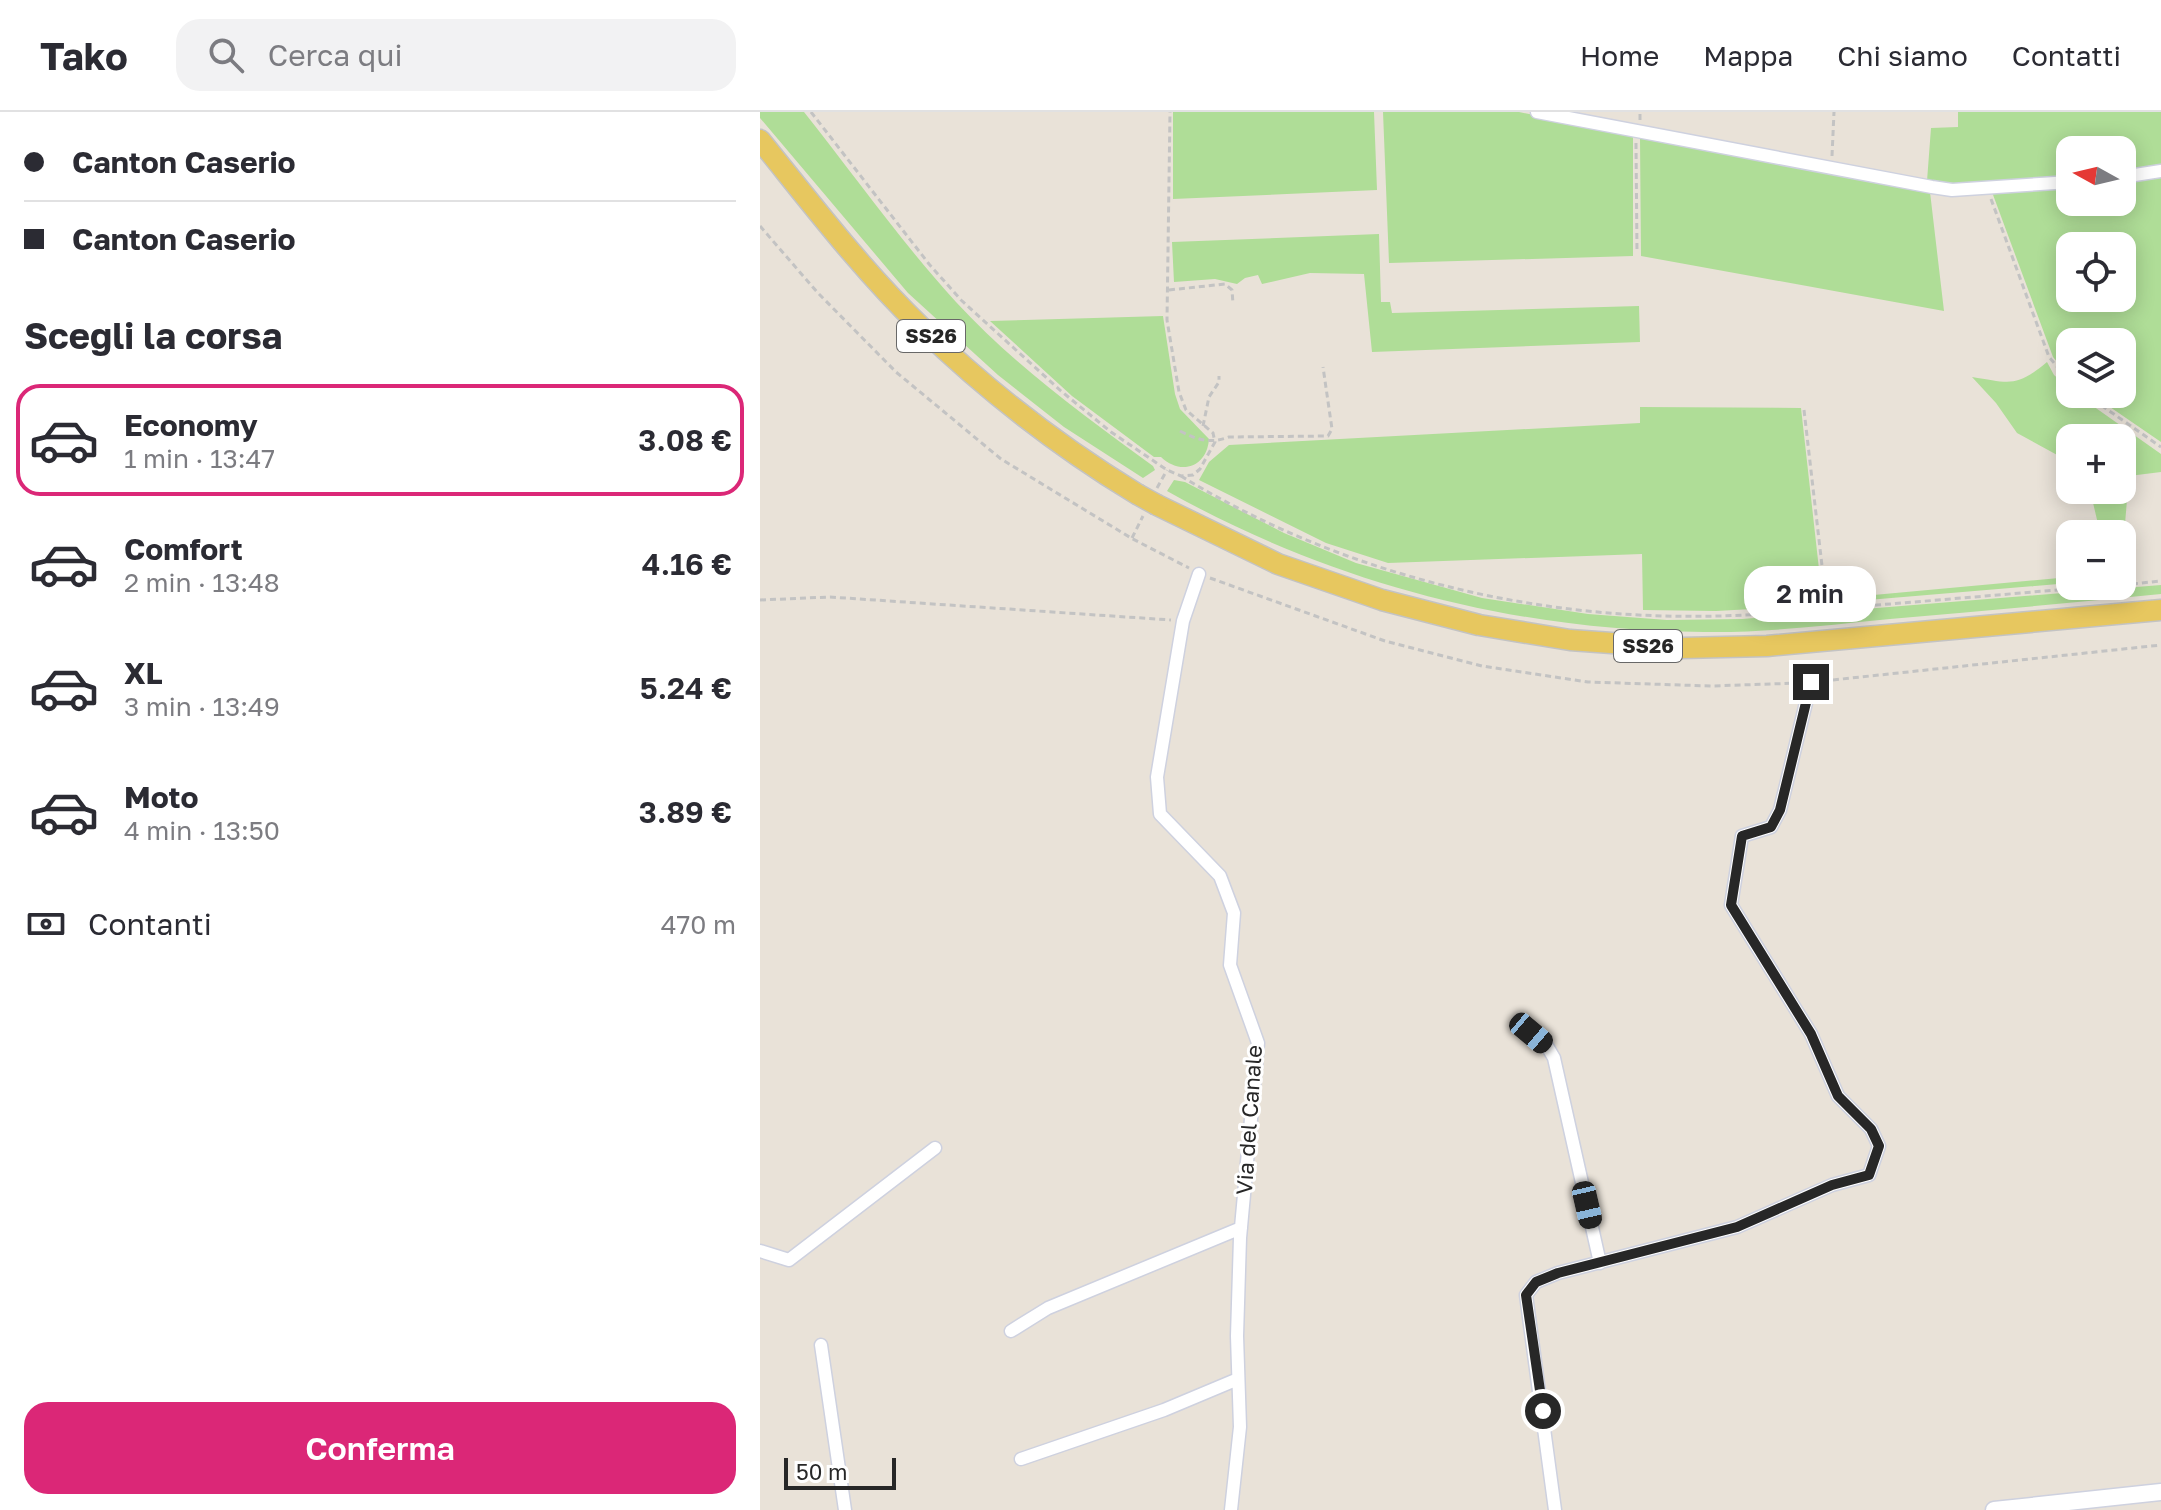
<!DOCTYPE html>
<html lang="it">
<head>
<meta charset="utf-8">
<style>
  :root { --surface:#fff; --page:#f2f2f3; --text:#2b2b33; --muted:#7c7c81; --line:#e1e1e2; --accent:#db2777 }
  body { margin:0; font-family:"Golos Text",sans-serif; background:var(--page); color:var(--text); height:100vh; display:flex; flex-direction:column; font-size:30px; white-space:nowrap }
  * { box-sizing:border-box; margin:0 }
  p { font-size:26px; color:var(--muted) }
  .icon { flex:none; width:44px; height:44px; fill:none; stroke:currentColor; stroke-width:2; stroke-linecap:round; stroke-linejoin:round }
  .map { position:relative; flex:1; overflow:hidden }
  .side { display:flex; flex-direction:column; background:var(--surface); width:760px }
  .side>* { flex:none }
  .hud { display:grid; align-content:center; height:176px; padding:0 24px; background:var(--surface) }
  .needle { width:52px; rotate:278deg }
  .tools { position:absolute; left:1296px; top:24px; display:grid; gap:16px }
  .tools a { display:grid; place-items:center; width:80px; height:80px; border-radius:16px; background:var(--surface); box-shadow:0 4px 20px #0003; font-size:40px }
  .scale { position:absolute; left:24px; bottom:20px; width:112px; box-sizing:border-box; padding-left:8px; border:4px solid #272727; border-top:0; font-size:22px; line-height:28px; white-space:nowrap; color:#272727; -webkit-text-stroke:6px #fff; paint-order:stroke }
  .end { position:absolute; width:36px; height:36px; margin:-18px; border:10px solid #272727; background:#fff; box-shadow:0 0 0 4px #fff }
  .from { border-radius:50% }
  .bubble { position:absolute; height:56px; border-radius:24px; background:var(--surface); box-shadow:0 4px 20px #0003; font-size:26px; font-weight:600; line-height:56px; text-align:center }
  .car { position:absolute; width:24px; height:48px; margin:-24px -12px; border-radius:10px; box-shadow:0 0 6px 2px #0007; background:linear-gradient(#222 24%,#8ab4d8 0 40%,#222 0 76%,#8ab4d8 0 86%,#222 0) }
  .hud b { display:flex; align-items:center; gap:28px; height:76px; font-size:30px }
  .hud b+b { border-top:2px solid var(--line) }
  .hud i { width:20px; height:20px; background:var(--text) }
  ul { padding:0; list-style:none }
  li { display:flex; align-items:center; gap:24px; height:112px; margin:0 16px 12px; padding:0 8px; border:4px solid transparent; border-radius:24px }
  li div { flex:1 }
  li b { display:block; font-size:30px }
  li em { font-style:normal; font-weight:600 }
  li.on { border-color:var(--accent) }
  li>.icon { width:72px; height:72px; stroke-width:1.5 }
  h2 { padding:0 24px; font-size:36px; line-height:96px }
  .pay { display:flex; align-items:center; gap:20px; height:88px; padding:0 24px; font-size:30px }
  .pay p { margin-inline-start:auto }
  .action { display:flex; gap:16px; margin-top:auto; padding:16px 24px }
  .action a { flex:1; height:92px; border-radius:24px; background:var(--accent); color:#fff; font-size:32px; font-weight:600; line-height:92px; text-align:center }
  header { display:flex; align-items:center; gap:48px; box-sizing:border-box; height:112px; padding:0 40px; background:var(--surface); border-bottom:2px solid var(--line) }
  header strong { font-size:38px }
  nav { display:flex; gap:44px; margin-inline-start:auto; font-size:28px }
  .search { width:560px; height:72px; background:var(--page); display:flex; align-items:center; gap:20px; box-sizing:border-box; padding:0 28px; border-radius:24px; color:var(--muted); font-size:30px }
  main { display:flex; flex:1; min-height:0 }
  .map>svg:first-child { display:block }
  .green { fill:#afdd97; fill-rule:evenodd }
  .lines { fill:none; stroke-linecap:round; stroke-linejoin:round }
  .minor-casing { stroke:#ced1df; stroke-width:15 }
  .tertiary-casing { stroke:#ced1df; stroke-width:19 }
  .primary-casing { stroke:#c3c3c3; stroke-width:23 }
  .path { stroke:#c3c3c3; stroke-width:3; stroke-dasharray:6 4; stroke-linecap:butt }
  .minor { stroke:#fff; stroke-width:12 }
  .tertiary { stroke:#fff; stroke-width:16 }
  .primary { stroke:#e7c75f; stroke-width:20 }
  .primary-bridge-casing { stroke:#c3c3c3; stroke-width:23; stroke-linecap:butt }
  .primary-bridge { stroke:#e7c75f; stroke-width:20 }
  .route { stroke:#272727; stroke-width:10 }
  .labels { text-anchor:middle; stroke-width:6; stroke-linejoin:round; paint-order:stroke }
  .shield { fill:#fff; stroke:#686868; stroke-width:2 }
  .shield-label { font-size:20px; font-weight:bold; fill:#272727 }
  .street-label { font-size:22px; fill:#272727; stroke:#fff }
</style>
</head>
<body>
<header>
<strong>Tako</strong>
<div class="search"><svg class="icon" aria-label="search" viewBox="0 0 24 24"><circle cx="10" cy="10" r="6"/><path d="M15 15l6 6"/></svg>Cerca qui</div>
<nav><a>Home</a><a>Mappa</a><a>Chi siamo</a><a>Contatti</a></nav>
</header>
<main>
<section class="side">
<div class="hud">
<b><i class="from"></i>Canton Caserio</b>
<b><i></i>Canton Caserio</b>
</div>
<h2>Scegli la corsa</h2>
<ul>
<li class="on"><svg class="icon" aria-label="car" viewBox="0 0 24 24"><path d="M5 17H2v-5l4-1 3-4h7l3 4 3 1v5h-3M9 17h6M6 11h13"/><circle cx="7" cy="17" r="2"/><circle cx="17" cy="17" r="2"/></svg><div><b>Economy</b><p>1 min · 13:47</p></div><em>3.08 €</em></li>
<li><svg class="icon" aria-label="car" viewBox="0 0 24 24"><path d="M5 17H2v-5l4-1 3-4h7l3 4 3 1v5h-3M9 17h6M6 11h13"/><circle cx="7" cy="17" r="2"/><circle cx="17" cy="17" r="2"/></svg><div><b>Comfort</b><p>2 min · 13:48</p></div><em>4.16 €</em></li>
<li><svg class="icon" aria-label="car" viewBox="0 0 24 24"><path d="M5 17H2v-5l4-1 3-4h7l3 4 3 1v5h-3M9 17h6M6 11h13"/><circle cx="7" cy="17" r="2"/><circle cx="17" cy="17" r="2"/></svg><div><b>XL</b><p>3 min · 13:49</p></div><em>5.24 €</em></li>
<li><svg class="icon" aria-label="car" viewBox="0 0 24 24"><path d="M5 17H2v-5l4-1 3-4h7l3 4 3 1v5h-3M9 17h6M6 11h13"/><circle cx="7" cy="17" r="2"/><circle cx="17" cy="17" r="2"/></svg><div><b>Moto</b><p>4 min · 13:50</p></div><em>3.89 €</em></li>
</ul>
<div class="pay"><svg class="icon" aria-label="cash" viewBox="0 0 24 24"><path d="M3 7h18v10H3z"/><circle cx="12" cy="12" r="2"/></svg>Contanti<p>470 m</p></div>
<div class="action"><a>Conferma</a></div>
</section>
<div class="map">
<svg width="1401" height="1398" viewBox="0 0 1401 1398">
  <rect width="100%" height="100%" fill="#e9e2d8"/>
  <!-- green -->
  <path class="green" d="M 0,0 L 44,0 C 94,63 142,131 196,190 C 254,253 324,304 393,354 L 395,358 L 383,366 L 304,315 L 238,263 L 148,181 L 0,6 Z
    M 413,0 L 614,0 L 617,78 L 413,87 Z
    M 623,0 L 759,0 L 873,23 L 873,144 L 629,151 Z
    M 1198,0 L 1401,0 L 1401,52 L 1362,58 L 1362,38 L 1310,38 L 1310,64 L 1208,72 L 1167,69 L 1171,16 L 1198,15 Z
    M 880,26 L 1170,80 L 1184,199 L 881,144 Z
    M 1401,64 L 1401,330 L 1331,282 L 1362,282 L 1362,230 L 1310,230 L 1310,265 L 1293,245 L 1232,80 L 1310,76 L 1310,90 L 1362,90 L 1362,69 ZM 1310,134 L 1362,134 L 1362,186 L 1310,186 Z
    M 619,122 L 621,190 L 630,190 L 632,201 L 879,194 L 880,230 L 612,240 L 604,162 L 550,161 L 502,172 L 498,163 L 485,166 L 477,172 L 455,167 L 414,170 L 412,130 Z
    M 403,204 L 415,282 L 420,297 L 449,327 C 447,355 421,364 401,345 L 394,345 L 312,284 L 230,209 Z
    M 1287,250 L 1294,263 L 1310,277 L 1310,282 L 1316,282 L 1401,342 L 1401,360 L 1369,364 L 1365,412 L 1338,412 L 1330,378 L 1362,378 L 1362,326 L 1310,326 L 1310,350 L 1257,321 L 1236,291 L 1212,265 C 1250,271 1256,276 1287,250 Z
    M 880,295 L 1041,296 L 1063,493 L 956,499 L 883,498 L 882,442 L 628,451 L 566,431 L 439,368 L 449,350 L 469,333 L 880,311 Z
    M 414,368 L 425,370 L 524,421 L 596,451 L 722,486 L 828,502 L 907,508 L 982,507 L 1401,473 L 1401,482 C 1311,491 1221,499 1130,507 C 1068,513 1006,521 944,520 C 755,519 571,471 407,379 Z
    M 1310,465 L 1310,471 L 1072,491 L 1070,487 Z"/>
  <g class="lines">
    <!-- minor casing -->
    <g class="minor-casing">
      <path id="minor" d="M 777,0 L 1172,75 L 1192,78 L 1310,70
        M 1362,65 L 1401,59
        M 439,462 L 423,509 L 397,665 L 400,702 L 460,764 L 474,801 L 470,853 L 498,931 L 480,1126 L 477,1224 L 480,1315 L 471,1398
        M 771,921 L 787,934 L 794,946 L 840,1151
        M 0,1139 L 29,1148 L 175,1036
        M 251,1219 L 288,1196 L 481,1116
        M 61,1233 L 85,1398
        M 261,1347 L 404,1298 L 478,1267
        M 795,1398 L 766,1183 L 776,1170 L 798,1161 L 977,1115 L 1072,1073 L 1109,1063 L 1119,1034 L 1111,1017 L 1078,984 L 1051,922 L 971,793 L 982,724 L 1011,715 L 1020,698 L 1051,570"/>
    </g>
    <!-- tertiary casing -->
    <g class="tertiary-casing">
      <path id="tertiary" d="M 1234,1398 L 1401,1380"/>
    </g>
    <!-- primary casing -->
    <g class="primary-casing">
      <path id="primary" d="M 0,28 C 51,91 101,157 160,214 C 226,278 298,334 377,382
        M 397,393 L 518,452 L 622,488 L 719,513 L 810,528 L 921,536 L 1007,534 L 1401,498"/>
    </g>
    <!-- path -->
    <path class="path" d="M 51,0 L 169,152 L 201,188 L 301,279 L 351,320 L 407,358 L 421,364 L 433,363 L 440,357 L 455,330 L 453,321 L 426,298 L 419,280 L 407,208 L 410,0
      M 880,8 L 880,0
      M 876,31 L 877,140
      M 1072,44 L 1074,0
      M 1231,87 L 1289,245 L 1310,270
      M 0,114 L 57,180 L 136,260 L 241,347 L 371,426 L 429,456
      M 409,178 L 465,172 L 472,178 L 473,192
      M 1325,282 L 1401,335
      M 1044,298 L 1067,497
      M 443,314 L 449,285 L 459,270 L 459,264
      M 420,319 C 438,328 449,332 469,325 L 568,324 L 572,317 L 563,255
      M 421,364 C 564,452 738,500 905,504 C 976,506 1047,499 1117,493 C 1193,487 1270,480 1346,474
      M 397,376 L 407,358
      M 372,426 L 383,404
      M 450,466 L 625,529 L 722,554 L 828,570 L 951,574 L 1039,571
      M 1362,473 L 1401,469
      M 0,488 L 70,485 L 411,508
      M 1063,569 L 1401,533"/>
    <!-- minor -->
    <use href="#minor" class="minor"/>
    <!-- tertiary -->
    <use href="#tertiary" class="tertiary"/>
    <!-- primary -->
    <use href="#primary" class="primary"/>
    <!-- primary-bridge casing -->
    <g class="primary-bridge-casing">
      <path id="primary-bridge" d="M 377,382 L 397,393"/>
    </g>
    <!-- primary-bridge -->
    <use href="#primary-bridge" class="primary-bridge"/>
  </g>
  <g class="lines">
    <!-- route -->
    <path class="route" d="M 783,1299 L 766,1183 L 776,1170 L 798,1161 L 977,1115 L 1072,1073 L 1109,1063 L 1119,1034 L 1111,1017 L 1078,984 L 1051,922 L 971,793 L 982,724 L 1011,715 L 1020,698 L 1051,570"/>
  </g>
  <g class="labels">
    <!-- shield labels -->
    <g class="shield">
      <rect x="137" y="208" width="68" height="32" rx="6"/>
      <rect x="854" y="518" width="68" height="32" rx="6"/>
    </g>
    <g class="shield-label">
      <text x="171" y="231">SS26</text>
      <text x="888" y="541">SS26</text>
    </g>
    <!-- street labels -->
    <g class="street-label">
      <text transform="translate(489 1008) rotate(-86)" y="8">Via del Canale</text>
    </g>
  </g>
</svg>
<div class="tools">
<a><svg class="needle" viewBox="-14 -14 28 28"><path d="M0-13l5 13h-10z" fill="#e53935"/><path d="M0 13l5-13h-10z" fill="#7c7c81"/></svg></a>
<a><svg class="icon" aria-label="locate" viewBox="0 0 24 24"><circle cx="12" cy="12" r="6"/><path d="M12 2v4M12 18v4M2 12h4M18 12h4"/></svg></a>
<a><svg class="icon" aria-label="layers" viewBox="0 0 24 24"><path d="M12 4l9 5-9 5-9-5zM3 14l9 5 9-5"/></svg></a>
<a>+</a>
<a>−</a>
</div>
<div class="scale">50 m</div>
<i class="end from" style="left:783px;top:1299px"></i>
<i class="end" style="left:1051px;top:570px"></i>
<div class="bubble" style="left:984px;top:454px;width:132px">2 min</div>
<i class="car" style="left:771px;top:921px;rotate:130deg"></i>
<i class="car" style="left:827px;top:1093px;rotate:167deg"></i>
</div>
</main>
</body>
</html>
